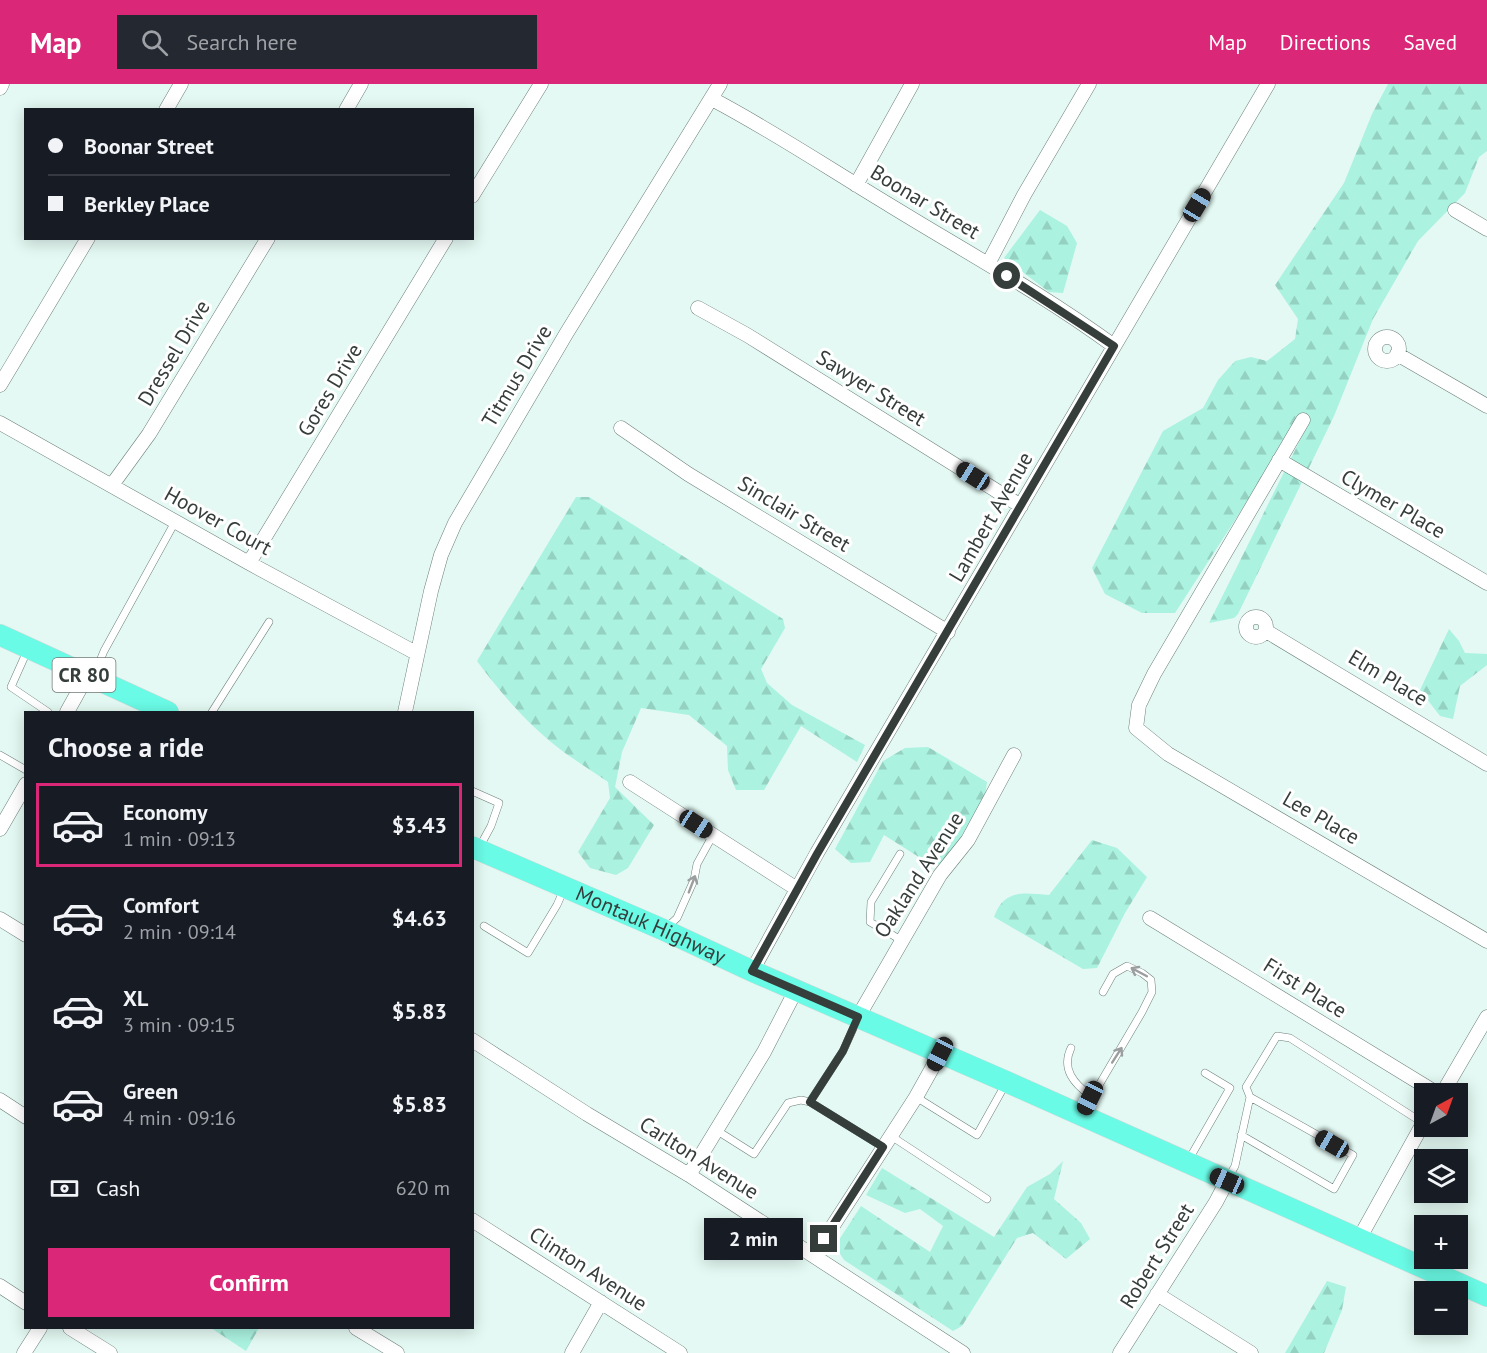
<!DOCTYPE html>
<html lang="en">
<head>
<meta charset="utf-8">
<style>
  :root { --surface:#171b24; --page:#242831; --text:#f1f3f6; --muted:#9ea1a6; --line:#363941; --accent:#db2777 }
  body { margin:0; font-family:"PT Sans",sans-serif; background:var(--page); color:var(--text); height:100vh; display:flex; flex-direction:column; font-size:22px; white-space:nowrap }
  * { box-sizing:border-box; margin:0 }
  p { font-size:20px; color:var(--muted) }
  .icon { flex:none; width:33px; height:33px; fill:none; stroke:currentColor; stroke-width:2; stroke-linecap:round; stroke-linejoin:round }
  .map { position:relative; flex:1; overflow:hidden }
  .drawer { position:absolute; left:24px; top:627px; width:450px; height:618px; display:flex; flex-direction:column; background:var(--surface); border-radius:0px; box-shadow:0 3px 15px #0003 }
  .drawer>* { flex:none }
  .hud { position:absolute; left:24px; top:24px; width:450px; height:132px; border-radius:0px; box-shadow:0 3px 15px #0003; display:grid; align-content:center; height:132px; padding:0 24px; background:var(--surface) }
  .needle { width:39px; rotate:41deg }
  .controls { position:absolute; left:1414px; top:999px; display:grid; gap:12px }
  .controls a { display:grid; place-items:center; width:54px; height:54px; border-radius:0px; background:var(--surface); box-shadow:0 3px 15px #0003; font-size:30px }
  .end { position:absolute; width:27px; height:27px; margin:-14px; border:8px solid #363e3c; background:#fff; box-shadow:0 0 0 3px #fff }
  .from { border-radius:50% }
  .bubble { position:absolute; height:42px; border-radius:0px; background:var(--surface); box-shadow:0 3px 15px #0003; font-size:20px; font-weight:800; line-height:42px; text-align:center }
  .car { position:absolute; width:18px; height:36px; margin:-18px -9px; border-radius:8px; box-shadow:0 0 4px 2px #0007; background:linear-gradient(#222 24%,#8ab4d8 0 40%,#222 0 76%,#8ab4d8 0 86%,#222 0) }
  .hud b { display:flex; align-items:center; gap:21px; height:57px; font-size:22px }
  .hud b+b { border-top:2px solid var(--line) }
  .hud i { width:15px; height:15px; background:var(--text) }
  ul { padding:0; list-style:none }
  li { display:flex; align-items:center; gap:18px; height:84px; margin:0 12px 9px; padding:0 12px; border:3px solid transparent; border-radius:0px }
  li div { flex:1 }
  li b { display:block; font-size:22px }
  li em { font-style:normal; font-weight:800 }
  li.current { border-color:var(--accent) }
  li>.icon { width:54px; height:54px; stroke-width:1.5 }
  h2 { padding:0 24px; font-size:27px; line-height:72px }
  .pay { display:flex; align-items:center; gap:15px; height:66px; padding:0 24px; font-size:22px }
  .pay p { margin-inline-start:auto }
  .action { display:flex; gap:12px; margin-top:auto; padding:12px 24px }
  .action a { flex:1; height:69px; border-radius:0px; background:var(--accent); color:#fff; font-size:24px; font-weight:800; line-height:69px; text-align:center }
  header { display:flex; align-items:center; gap:36px; box-sizing:border-box; height:84px; padding:0 30px; background:var(--accent); color:#fff }
  header strong { font-size:28px }
  nav { display:flex; gap:33px; margin-inline-start:auto; font-size:21px }
  .search { width:420px; height:54px; background:var(--page); display:flex; align-items:center; gap:15px; box-sizing:border-box; padding:0 21px; border-radius:0px; color:var(--muted); font-size:22px }
  .map>svg:first-child { display:block }
  .forest { fill:url(#forest-firs) }
  .lines { fill:none; stroke-linecap:round; stroke-linejoin:round }
  .lane-casing { stroke:#6d7f7a; stroke-width:8 }
  .street-casing { stroke:#6d7f7a; stroke-width:15 }
  .primary-casing { stroke:#d7d8d8; stroke-width:22 }
  .lane { stroke:#fff; stroke-width:7 }
  .street { stroke:#fff; stroke-width:14 }
  .primary { stroke:#6afbe6; stroke-width:21 }
  .oneway { stroke:#9a9e9e }
  .route { stroke:#363e3c; stroke-width:8 }
  .labels { text-anchor:middle; stroke-width:6; stroke-linejoin:round; paint-order:stroke }
  .shield { fill:#fff; stroke:#727876; stroke-width:1.5 }
  .shield-label { font-size:20px; font-weight:bold; fill:#363e3c }
  .street-label { font-size:21px; fill:#363e3c; stroke:#fff }
</style>
</head>
<body>
<header>
<strong>Map</strong>
<div class="search"><svg class="icon" aria-label="search" viewBox="0 0 24 24"><circle cx="10" cy="10" r="6"/><path d="M15 15l6 6"/></svg>Search here</div>
<nav><a>Map</a><a>Directions</a><a>Saved</a></nav>
</header>
<div class="map">
<svg width="1487" height="1269" viewBox="0 0 1487 1269">
  <defs>
    <pattern id="forest-firs" width="22" height="20" patternUnits="userSpaceOnUse" patternTransform="scale(1.5)"><rect width="22" height="20" fill="#abf2e0"/><path d="M5 1l3.5 6h-7zM16 11l3.5 6h-7z" fill="#94d1c1"/></pattern>
  </defs>
  <rect width="100%" height="100%" fill="#e4f9f3"/>
  <!-- forest -->
  <path class="forest" d="M 1388,0 L 1487,0 L 1487,67 L 1479,73 L 1465,109 L 1418,157 L 1373,235 L 1334,332 L 1238,530 L 1234,534 L 1209,539 L 1305,346 L 1277,371 L 1175,529 L 1142,529 L 1105,510 L 1092,484 L 1163,347 L 1203,324 L 1218,296 L 1235,277 L 1251,273 L 1267,277 L 1295,255 L 1298,235 L 1275,201 L 1344,99 L 1372,30 Z
    M 1040,126 L 1067,142 L 1077,159 L 1063,209 L 1049,208 L 1004,174 Z
    M 576,413 L 589,413 L 783,535 L 785,544 L 761,585 L 767,599 L 792,621 L 865,661 L 857,678 L 801,642 L 764,706 L 736,706 L 728,686 L 727,662 L 689,631 L 641,624 L 622,668 L 615,703 L 654,741 L 628,784 L 616,791 L 590,784 L 578,768 L 610,714 L 608,698 C 594,688 579,679 565,669 C 531,644 502,611 477,577 Z
    M 1449,545 L 1459,557 L 1465,569 L 1487,570 L 1487,581 L 1460,602 L 1453,635 L 1440,632 L 1420,606 Z
    M 928,663 L 987,698 L 985,712 L 946,778 L 933,782 L 884,751 L 870,778 L 851,779 L 835,765 L 883,677 L 905,664 Z
    M 1092,756 L 1117,764 L 1147,793 L 1125,829 L 1097,884 L 1083,885 L 994,833 C 1004,805 1023,809 1049,811 Z
    M 1063,1077 L 1054,1115 L 1081,1139 L 1090,1155 L 1066,1175 L 1033,1149 L 1017,1154 L 962,1242 L 953,1247 L 844,1176 L 835,1162 L 861,1122 L 930,1168 L 943,1142 L 920,1125 L 905,1129 L 866,1111 L 882,1084 L 994,1153 L 1027,1103 L 1050,1090 Z
    M 1327,1197 L 1346,1203 L 1342,1226 L 1324,1269 L 1285,1269 Z
    M 211,1244 L 259,1244 L 246,1267 Z"/>
  <g class="lines">
    <!-- lane casing -->
    <g class="lane-casing">
      <path id="lane" d="M 28,565 L 11,603 L 48,628
        M 91,588 L 99,579 L 104,567 L 175,438
        M 212,628 L 269,538
        M 0,671 L 26,686
        M 472,707 L 499,719 L 491,742 L 479,764
        M 900,770 L 871,818 L 870,838 L 901,856
        M 484,842 L 528,869 L 557,821 L 564,805
        M 666,844 L 677,834 L 694,796 L 697,780 L 713,751
        M 1071,964 C 1061,985 1074,1000 1091,1012
        M 916,1013 L 977,1051 L 1005,1001
        M 810,1018 L 843,967 L 857,936
        M 1082,1030 L 1142,928 L 1152,908 L 1151,896 L 1142,889 L 1127,882 L 1113,890 L 1103,908
        M 716,1046 L 754,1070 L 788,1019 L 801,1016 L 810,1018 L 883,1063
        M 1241,1051 L 1334,1105 L 1353,1071 L 1250,1013
        M 891,1052 L 987,1115
        M 1188,1077 L 1230,1004 L 1205,989
        M 1228,1094 L 1235,1082 L 1250,1013 L 1246,1003 L 1277,952 L 1290,954 L 1423,1039"/>
    </g>
    <!-- street casing -->
    <g class="street-casing">
      <path id="street" d="M 0,4 L 2,0
        M 712,15 C 773,47 831,86 891,122 C 966,168 1043,210 1114,262
        M 166,26 L 181,0
        M 346,26 L 361,0
        M 856,101 L 912,0
        M 472,112 L 541,0
        M 1455,126 L 1487,145
        M 988,180 L 1024,111 L 1089,0
        M 698,224 L 747,251 L 1021,422
        M1375 265a12 12 0 1 1 24 0a12 12 0 1 1-24 0Z
        M 1397,270 L 1487,322
        M 0,301 L 88,154
        M 1303,336 L 1154,590 L 1139,621 L 1136,644 L 1168,670 L 1487,857
        M 0,339 L 249,479 L 416,569
        M 621,344 L 688,390 L 948,548
        M 1279,376 L 1487,499
        M 112,401 L 149,350 L 268,154
        M 249,479 L 446,154
        M1246 543a10 10 0 1 1 20 0a10 10 0 1 1-20 0Z
        M 1266,547 L 1487,680
        M 67,628 L 87,592
        M 405,628 L 431,507 L 441,471 L 455,439 L 566,250 L 720,0
        M 630,698 L 797,805
        M 0,745 L 26,700
        M 1150,834 L 1438,1010
        M 0,835 L 26,851
        M 752,887 L 817,769 L 1268,0
        M 858,933 L 940,791 L 968,756 L 1014,671
        M 472,956 L 587,1030 L 689,1091 L 963,1269
        M 1442,1010 L 1487,933
        M 0,1016 L 26,1033
        M 689,1091 L 764,968 L 796,906
        M 472,1136 L 680,1269
        M 1359,1155 L 1425,1036
        M 814,1171 L 916,1013 L 940,970
        M 0,1202 L 26,1219
        M 1157,1210 L 1251,1269
        M 70,1244 L 110,1269
        M 356,1244 L 397,1269
        M 24,1269 L 40,1244
        M 572,1269 L 601,1218
        M 1120,1269 L 1216,1118 L 1227,1097"/>
    </g>
    <!-- primary casing -->
    <g class="primary-casing">
      <g id="primary">
        <path d="M 0,551 L 168,628"/>
        <path id="s1" d="M 472,763 L 664,846 L 752,887 L 1007,998 L 1487,1212"/>
      </g>
    </g>
    <!-- lane -->
    <use href="#lane" class="lane"/>
    <!-- street -->
    <use href="#street" class="street"/>
    <!-- primary -->
    <use href="#primary" class="primary"/>
  </g>
  <!-- one-way arrows -->
  <defs><path id="oneway-shaft" d="M-6 0H5M1.5-3L5.5 0L1.5 3" fill="none" stroke-width="1.6" stroke-linecap="round" stroke-linejoin="round" transform="scale(1.5)"/></defs>
  <g class="oneway">
    <use href="#oneway-shaft" transform="translate(692 800) rotate(-69)"/>
    <use href="#oneway-shaft" transform="translate(1139 888) rotate(-152)"/>
    <use href="#oneway-shaft" transform="translate(1117 971) rotate(-57)"/>
  </g>
  <g class="lines">
    <!-- route -->
    <path class="route" d="M 824,1155 L 883,1063 L 810,1018 L 843,967 L 858,933 L 752,887 L 817,770 L 1114,262 L 1007,192"/>
  </g>
  <g class="labels">
    <!-- shield labels -->
    <rect class="shield" x="52.5" y="574" width="63" height="34" rx="4.5"/>
    <g class="shield-label">
      <text x="84" y="598">CR 80</text>
    </g>
    <!-- street labels -->
    <g class="street-label">
      <text transform="translate(925 118) rotate(31)" y="7">Boonar Street</text>
      <text transform="translate(174 269) rotate(-59)" y="7">Dressel Drive</text>
      <text transform="translate(517 292) rotate(-59)" y="7">Titmus Drive</text>
      <text transform="translate(871 304) rotate(32)" y="7">Sawyer Street</text>
      <text transform="translate(330 306) rotate(-59)" y="7">Gores Drive</text>
      <text transform="translate(1393 420) rotate(30)" y="7">Clymer Place</text>
      <text transform="translate(794 430) rotate(31)" y="7">Sinclair Street</text>
      <text transform="translate(991 433) rotate(-60)" y="7">Lambert Avenue</text>
      <text transform="translate(218 437) rotate(29)" y="7">Hoover Court</text>
      <text transform="translate(1388 594) rotate(31)" y="7">Elm Place</text>
      <text transform="translate(1321 734) rotate(30)" y="7">Lee Place</text>
      <text transform="translate(919 791) rotate(-57)" y="7">Oakland Avenue</text>
      <text dy="7" stroke="none"><textPath href="#s1" startOffset="195">Montauk Highway</textPath></text>
      <text transform="translate(1305 904) rotate(32)" y="7">First Place</text>
      <text transform="translate(699 1074) rotate(32)" y="7">Carlton Avenue</text>
      <text transform="translate(1157 1172) rotate(-58)" y="7">Robert Street</text>
      <text transform="translate(588 1185) rotate(33)" y="7">Clinton Avenue</text>
    </g>
  </g>
</svg>
<div class="controls">
<a><svg class="needle" viewBox="-14 -14 28 28"><path d="M0-13l5 13h-10z" fill="#e53935"/><path d="M0 13l5-13h-10z" fill="#9ea1a6"/></svg></a>
<a><svg class="icon" aria-label="layers" viewBox="0 0 24 24"><path d="M12 4l9 5-9 5-9-5zM3 14l9 5 9-5"/></svg></a>
<a>+</a>
<a>−</a>
</div>
<i class="end from" style="left:1007px;top:192px"></i>
<i class="end" style="left:824px;top:1155px"></i>
<div class="bubble" style="left:704px;top:1134px;width:99px">2 min</div>
<i class="car" style="left:1197px;top:121px;rotate:31deg"></i>
<i class="car" style="left:973px;top:392px;rotate:302deg"></i>
<i class="car" style="left:696px;top:740px;rotate:123deg"></i>
<i class="car" style="left:940px;top:970px;rotate:207deg"></i>
<i class="car" style="left:1090px;top:1014px;rotate:206deg"></i>
<i class="car" style="left:1332px;top:1060px;rotate:300deg"></i>
<i class="car" style="left:1227px;top:1097px;rotate:294deg"></i>
<div class="hud">
<b><i class="from"></i>Boonar Street</b>
<b><i></i>Berkley Place</b>
</div>
<section class="drawer">
<h2>Choose a ride</h2>
<ul>
<li class="current"><svg class="icon" aria-label="car" viewBox="0 0 24 24"><path d="M5 17H2v-5l4-1 3-4h7l3 4 3 1v5h-3M9 17h6M6 11h13"/><circle cx="7" cy="17" r="2"/><circle cx="17" cy="17" r="2"/></svg><div><b>Economy</b><p>1 min · 09:13</p></div><em>$3.43</em></li>
<li><svg class="icon" aria-label="car" viewBox="0 0 24 24"><path d="M5 17H2v-5l4-1 3-4h7l3 4 3 1v5h-3M9 17h6M6 11h13"/><circle cx="7" cy="17" r="2"/><circle cx="17" cy="17" r="2"/></svg><div><b>Comfort</b><p>2 min · 09:14</p></div><em>$4.63</em></li>
<li><svg class="icon" aria-label="car" viewBox="0 0 24 24"><path d="M5 17H2v-5l4-1 3-4h7l3 4 3 1v5h-3M9 17h6M6 11h13"/><circle cx="7" cy="17" r="2"/><circle cx="17" cy="17" r="2"/></svg><div><b>XL</b><p>3 min · 09:15</p></div><em>$5.83</em></li>
<li><svg class="icon" aria-label="car" viewBox="0 0 24 24"><path d="M5 17H2v-5l4-1 3-4h7l3 4 3 1v5h-3M9 17h6M6 11h13"/><circle cx="7" cy="17" r="2"/><circle cx="17" cy="17" r="2"/></svg><div><b>Green</b><p>4 min · 09:16</p></div><em>$5.83</em></li>
</ul>
<div class="pay"><svg class="icon" aria-label="cash" viewBox="0 0 24 24"><path d="M3 7h18v10H3z"/><circle cx="12" cy="12" r="2"/></svg>Cash<p>620 m</p></div>
<div class="action"><a>Confirm</a></div>
</section>
</div>
</body>
</html>
